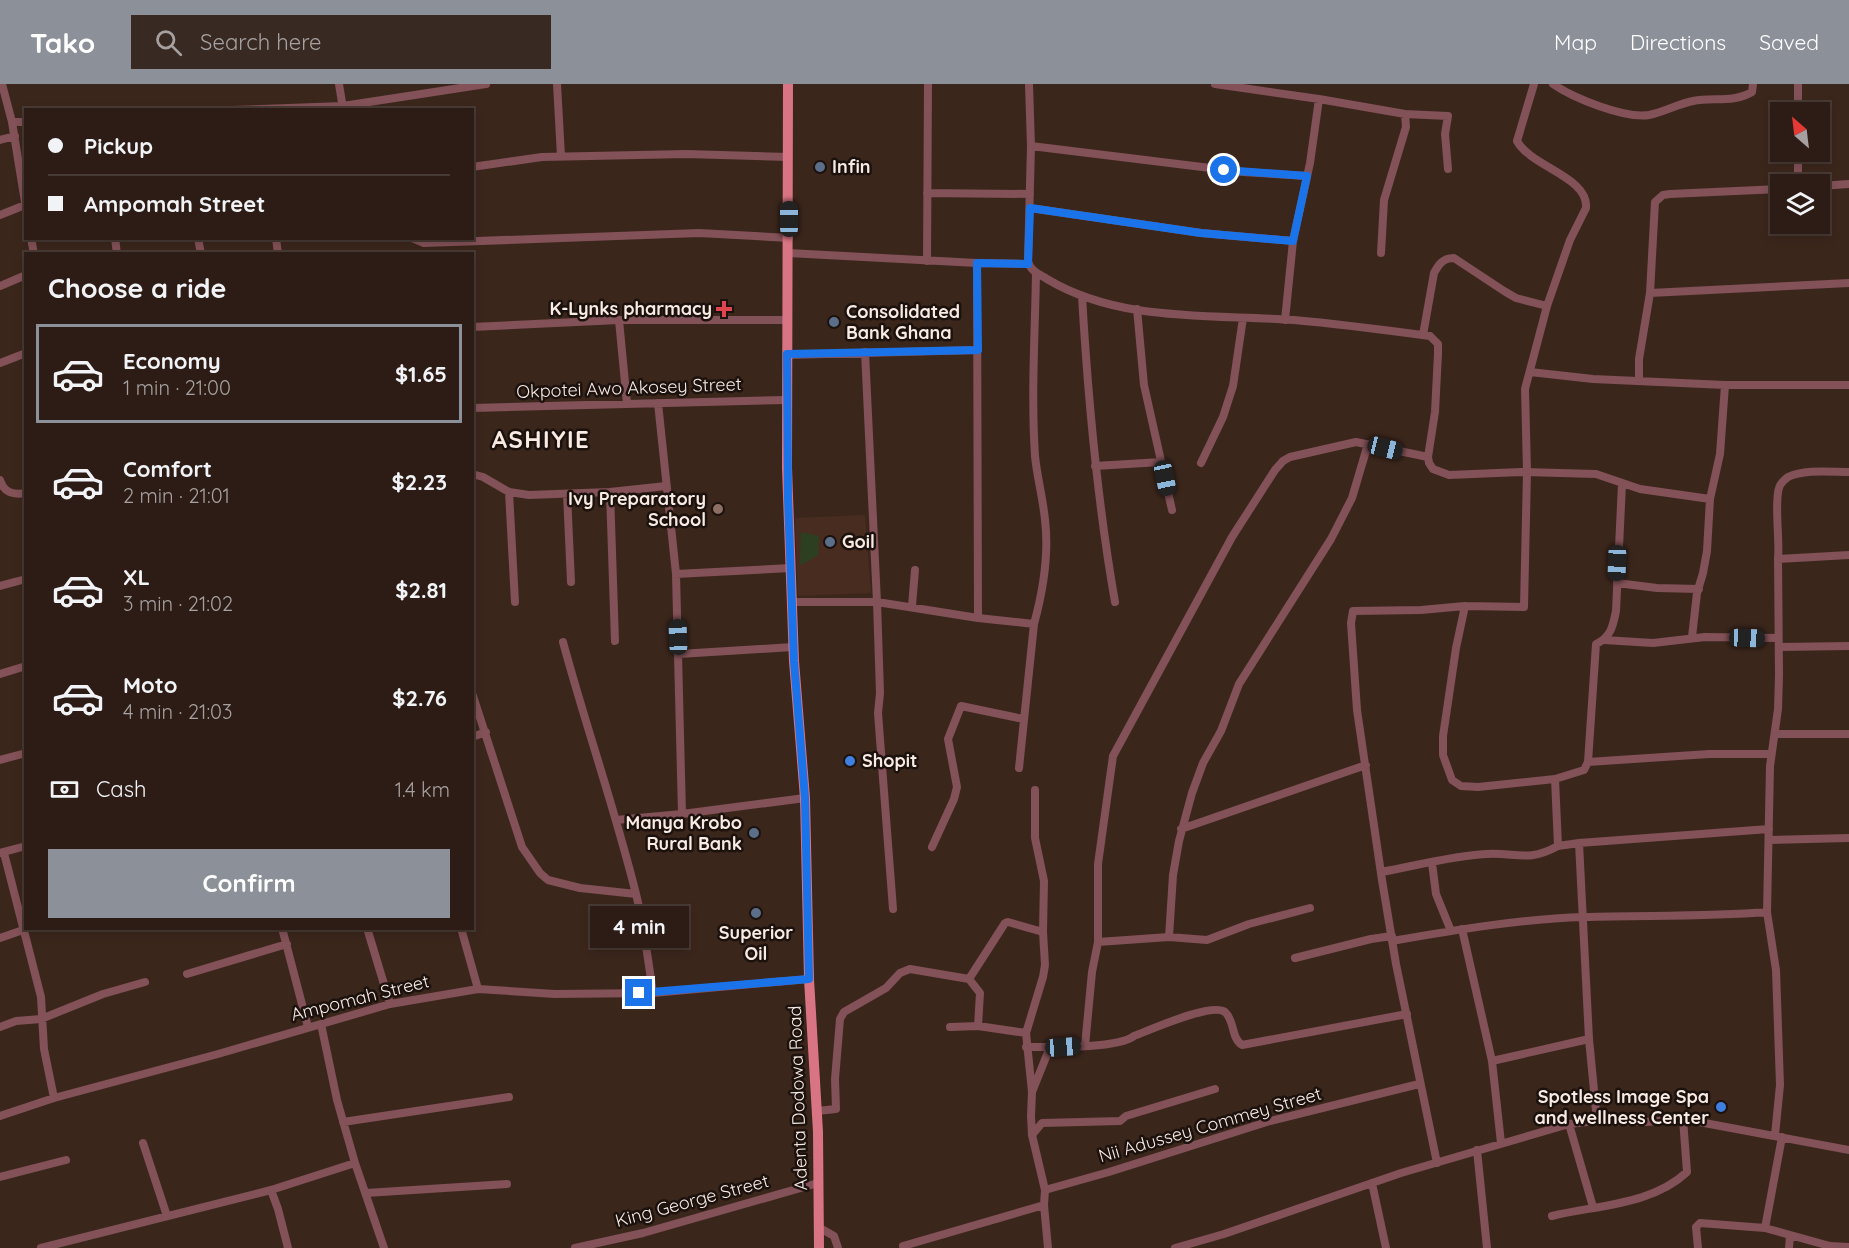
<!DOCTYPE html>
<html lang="en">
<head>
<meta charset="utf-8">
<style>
  :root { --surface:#2c1c15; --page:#382922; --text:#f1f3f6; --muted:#a6a1a0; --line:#483a34; --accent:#8c9099 }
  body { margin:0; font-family:Quicksand,sans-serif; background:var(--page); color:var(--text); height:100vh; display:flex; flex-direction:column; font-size:22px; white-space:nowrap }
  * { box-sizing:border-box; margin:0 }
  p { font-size:20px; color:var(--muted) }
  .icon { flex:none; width:33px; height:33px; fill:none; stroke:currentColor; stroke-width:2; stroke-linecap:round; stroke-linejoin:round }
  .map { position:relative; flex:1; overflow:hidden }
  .side { position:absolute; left:24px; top:168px; width:450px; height:678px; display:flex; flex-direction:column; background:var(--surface); border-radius:0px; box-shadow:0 3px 9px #0003,0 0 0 2px var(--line) }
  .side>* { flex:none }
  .hud { position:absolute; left:24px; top:24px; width:450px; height:132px; border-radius:0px; box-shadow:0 3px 9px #0003,0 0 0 2px var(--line); display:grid; align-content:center; height:132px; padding:0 24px; background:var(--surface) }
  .needle { width:39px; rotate:332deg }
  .buttons { position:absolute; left:1770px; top:18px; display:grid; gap:12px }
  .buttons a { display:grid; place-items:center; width:60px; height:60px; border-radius:0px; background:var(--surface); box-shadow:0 3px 9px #0003,0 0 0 2px var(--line); font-size:30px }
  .end { position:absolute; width:27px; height:27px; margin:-14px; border:8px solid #1a73e8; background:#fff; box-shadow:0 0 0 3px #fff }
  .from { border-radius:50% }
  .bubble { position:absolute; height:42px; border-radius:0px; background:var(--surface); box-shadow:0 3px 9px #0003,0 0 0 2px var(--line); font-size:20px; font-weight:700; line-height:42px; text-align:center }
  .car { position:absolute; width:18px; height:36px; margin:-18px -9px; border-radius:8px; box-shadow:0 0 4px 2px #0007; background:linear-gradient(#222 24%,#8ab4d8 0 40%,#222 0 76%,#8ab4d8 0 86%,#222 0) }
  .hud b { display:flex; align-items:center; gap:21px; height:57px; font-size:22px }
  .hud b+b { border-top:2px solid var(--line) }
  .hud i { width:15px; height:15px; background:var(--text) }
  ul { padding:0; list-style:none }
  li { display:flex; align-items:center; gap:18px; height:99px; margin:0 12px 9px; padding:0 12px; border:3px solid transparent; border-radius:0px }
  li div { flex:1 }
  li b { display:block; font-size:22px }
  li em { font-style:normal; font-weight:700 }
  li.current { border-color:var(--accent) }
  li>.icon { width:54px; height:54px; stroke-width:1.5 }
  h2 { padding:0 24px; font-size:27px; line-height:72px }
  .pay { display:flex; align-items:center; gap:15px; height:66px; padding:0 24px; font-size:22px }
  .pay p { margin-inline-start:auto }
  .button { display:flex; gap:12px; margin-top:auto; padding:12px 24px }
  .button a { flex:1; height:69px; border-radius:0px; background:var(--accent); color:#fff; font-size:24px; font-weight:700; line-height:69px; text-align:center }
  header { display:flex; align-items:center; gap:36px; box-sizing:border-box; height:84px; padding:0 30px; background:var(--accent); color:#fff }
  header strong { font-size:28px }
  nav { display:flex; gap:33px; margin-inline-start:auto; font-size:21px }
  .search { width:420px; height:54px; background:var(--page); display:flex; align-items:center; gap:15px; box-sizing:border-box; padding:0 21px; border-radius:0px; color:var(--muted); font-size:22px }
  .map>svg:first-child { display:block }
  .built { fill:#482c20 }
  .green { fill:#2c4021 }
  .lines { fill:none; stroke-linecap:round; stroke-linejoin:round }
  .minor { stroke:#835158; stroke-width:8 }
  .major { stroke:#d97484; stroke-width:10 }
  .route { stroke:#1a73e8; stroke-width:8 }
  .service-dot { fill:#5c6f8a; stroke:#1b110d; stroke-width:2 }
  .health-dot { fill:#e0444e; stroke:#1b110d; stroke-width:2 }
  .education-dot { fill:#8d6e63; stroke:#1b110d; stroke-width:2 }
  .shop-dot { fill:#3f7fe0; stroke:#1b110d; stroke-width:2 }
  .labels { text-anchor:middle; stroke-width:5; stroke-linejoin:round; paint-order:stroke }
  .poi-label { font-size:18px; font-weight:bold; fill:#f9eae4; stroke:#1b110d; text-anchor:start }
  .street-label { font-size:18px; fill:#f9eae4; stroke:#1b110d }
  .district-label { font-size:24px; font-weight:bold; letter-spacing:1.5px; fill:#f9eae4; stroke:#1b110d }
</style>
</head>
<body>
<header>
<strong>Tako</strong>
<div class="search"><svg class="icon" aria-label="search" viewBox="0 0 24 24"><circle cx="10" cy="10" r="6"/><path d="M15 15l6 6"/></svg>Search here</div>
<nav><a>Map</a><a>Directions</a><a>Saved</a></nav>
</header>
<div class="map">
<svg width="1849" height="1164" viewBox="0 0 1849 1164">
  <rect width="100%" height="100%" fill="#3b261c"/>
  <!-- built -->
  <path class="built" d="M 865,431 L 871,509 L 798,512 L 795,434 Z"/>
  <!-- green -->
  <path class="green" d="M 801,448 L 819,452 L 818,471 L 803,480 L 800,480 Z"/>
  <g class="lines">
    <!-- minor -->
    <path class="minor" d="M 2,0 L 12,38 L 26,124
      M 339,0 L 343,25
      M 557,0 L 561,72
      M 1029,0 L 1031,62 L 1028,177 C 1030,187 1039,190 1047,195 C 1120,239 1212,230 1294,236 C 1339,240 1385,246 1430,252 L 1438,260 L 1438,270 L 1435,328 L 1428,373 L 1429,379 L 1433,385 L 1449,391 L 1521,388 L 1596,390 L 1640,405 L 1710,415
      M 1215,0 L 1319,15 L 1405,30 L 1448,32 L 1445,50 L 1448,85
      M 1553,0 C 1573,14 1625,35 1649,31 C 1664,28 1678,20 1693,17 C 1713,13 1733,19 1752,8 L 1753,0
      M 1798,0 L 1798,28
      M 233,26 L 343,22 L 486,0
      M 12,38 L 26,38
      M 0,56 L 15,52
      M 1031,62 L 1243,88 L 1307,92
      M 1798,68 L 1798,100
      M 472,83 L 542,73 L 686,70 L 788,73
      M 1820,102 L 1849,100
      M 927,109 L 1030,110
      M 1030,124 L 1201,149 L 1293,157
      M 0,131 L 25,121
      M 31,154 L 34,170
      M 115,154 L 117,170
      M 198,154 L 201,170
      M 276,154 L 278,170
      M 412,154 L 424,159 L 699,149 L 789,154
      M 788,169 L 977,179 L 1028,180
      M 1381,169 L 1384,116 L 1406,43 L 1405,30
      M 927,177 L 928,0
      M 0,202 L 26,191
      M 1650,209 L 1849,199
      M 1082,212 C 1088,315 1097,416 1115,518
      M 1137,225 L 1144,301 L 1172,426
      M 619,236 L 627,320
      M 1285,236 L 1293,157 L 1310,79 L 1319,15
      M 472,243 L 619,236 L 786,236
      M 1423,251 L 1434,189 C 1439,180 1443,174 1454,174 L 1504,207 L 1516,214 L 1547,222
      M 865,268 L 877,518 L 880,609 L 878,629 L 893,825
      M 787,271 L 978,266
      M 0,279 L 26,269
      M 1530,288 L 1593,295 L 1725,301 L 1849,301
      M 1639,296 L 1639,275 L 1650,209 L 1655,118 L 1663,111 L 1670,110 L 1780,105
      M 658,319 L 676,490 L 682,730
      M 472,324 L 786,316
      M 1201,379 L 1223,333 L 1233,302 L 1243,234
      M 1095,382 L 1161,378
      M 472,390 L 483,393 L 509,408 L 529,411 L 610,408 L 666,402
      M 0,396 C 4,409 13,411 26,409
      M 509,408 L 515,518
      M 610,408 L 615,557
      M 567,410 L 571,498
      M 1778,475 L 1849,471
      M 676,490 L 791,484
      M 1617,499 L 1657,504 L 1699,505
      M 0,502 L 26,495
      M 793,518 L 877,518 L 978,534 L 977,179
      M 912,522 L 915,486
      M 1465,522 L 1456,564 L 1443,652 L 1443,671 L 1452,696 L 1461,702 L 1478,703 L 1555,695 L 1584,686 L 1588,678 L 1709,670 L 1771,670
      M 978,534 L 1034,540 C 1043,507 1049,469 1045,436 C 1043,414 1037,393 1035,372 C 1031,311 1035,250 1036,189
      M 1692,553 L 1697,509 L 1703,489 L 1707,467 L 1710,415 L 1720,370 L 1725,301
      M 1604,556 L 1653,559 L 1705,553 L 1778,554
      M 563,558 C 586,643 615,725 636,810 C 644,842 648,876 653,909
      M 1779,563 L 1849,562
      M 679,570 L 793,563
      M 0,590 L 26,582
      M 472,609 L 522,763 L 540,789 L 548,796 L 580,804 L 636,810
      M 1775,650 L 1849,650
      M 472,653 L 486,648
      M 0,676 L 26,669
      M 1588,678 L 1596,560 C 1611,553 1613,542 1616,527 L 1622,400
      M 1019,684 L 1034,540
      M 1555,695 L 1558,762 L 1579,759 L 1769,745
      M 1035,706 L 1035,754 L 1044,797 L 1043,848
      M 616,736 L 682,730 L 805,714
      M 1181,745 L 1366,681
      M 1770,756 L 1849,754
      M 1579,759 L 1589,955 L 1597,1037
      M 932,763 L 954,715 L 957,703 L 948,655 L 961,622 L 1023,635
      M 0,769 L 26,762
      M 4,769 L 41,913 L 44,965 L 54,1014
      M 1432,779 L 1436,810 L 1451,847
      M 1381,788 C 1415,782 1451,772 1486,770 C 1516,768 1527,779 1558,762
      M 282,844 L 308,943
      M 367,844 L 390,920
      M 461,844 L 478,905
      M 1462,845 L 1492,977 L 1501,1059
      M 1169,853 L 1173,791 L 1179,757 L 1192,709 L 1203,679 L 1221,647 L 1239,600 L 1331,455 L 1352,414 L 1368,360
      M 0,854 L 26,845
      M 1392,857 C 1455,846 1520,835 1584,833 C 1645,831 1706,833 1767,828
      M 1098,858 L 1169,853 L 1207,856 L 1249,840 L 1310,824
      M 1295,874 L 1371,855 L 1392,852
      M 187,890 L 287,860
      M 321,940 L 337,1016 L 355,1079 L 384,1164
      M 978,942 L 980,909 L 969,895 L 1005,839 L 1008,838 L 1043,848 L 1045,881 L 1043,893 L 1026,949 L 1032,1008
      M 0,943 L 16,937 L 41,935 L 103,910 L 145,898
      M 950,943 L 978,942 L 1026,949
      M 1085,962 L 1092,888 L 1098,858 L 1098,780 L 1113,672 L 1232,453 L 1275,386 L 1283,377 L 1290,373 L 1356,358 L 1428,373
      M 1026,963 C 1050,963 1117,965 1134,952 C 1150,946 1212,918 1225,928 C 1235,937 1231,954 1242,961 L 1407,930
      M 1492,977 L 1589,955
      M 817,1027 L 836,1025 L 835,995 L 840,935 L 844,928 L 886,904 L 900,889 L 910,885 L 969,895
      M 0,1032 L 54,1014 L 218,970 L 390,920 L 478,905 L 555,910 L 653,909 L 809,895
      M 343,1038 L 509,1013
      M 1569,1040 L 1593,1123
      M 1032,1051 L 1042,1039 L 1120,1037 L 1126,1032 L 1215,1005
      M 1775,1051 L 1780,1001 L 1776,886 L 1767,828 L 1770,682 L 1778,625 L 1779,591 L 1778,475 C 1780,455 1774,419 1779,404 C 1780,399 1784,396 1788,393 C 1805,385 1830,388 1849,388
      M 143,1059 L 167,1132
      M 1477,1066 L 1487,1164
      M 1437,1079 L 1396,880 L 1382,796 L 1357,626 L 1351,539 L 1353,527 L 1421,526 L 1465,522 L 1524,523 L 1527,388 L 1525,305 L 1547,222 L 1570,156 L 1586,124 C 1589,93 1531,83 1517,57 L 1534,0
      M 0,1093 L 66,1076
      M 1372,1099 L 1386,1164
      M 271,1106 L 278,1125 L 288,1164
      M 1045,1106 L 1109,1088 L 1270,1037 L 1419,1000
      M 366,1109 L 507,1100
      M 1552,1132 C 1597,1121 1652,1121 1687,1088 L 1683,1035
      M 818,1143 L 834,1152 L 838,1164
      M 1765,1144 L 1782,1053
      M 903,1162 L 1044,1121
      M 41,1164 L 271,1106 L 355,1079
      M 575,1164 L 643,1149 L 818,1099
      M 1048,1164 L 1044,1121 L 1045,1106 L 1032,1051 L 1031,1032 L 1032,1008 L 1050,963
      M 1175,1164 L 1224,1150 L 1401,1089 L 1569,1040 L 1597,1037 L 1646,1038 L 1683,1035 L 1849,1066
      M 1698,1164 L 1696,1143 L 1700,1139 L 1765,1144 L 1830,1162 L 1849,1163
      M 1789,1164 L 1790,1152"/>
    <!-- major -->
    <path class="major" d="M 788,0 L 787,384 L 794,577 L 805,714 L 809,895 L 818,1048 L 819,1164"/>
  </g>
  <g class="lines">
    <!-- route -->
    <path class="route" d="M 639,909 L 809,895 L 805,714 L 794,577 L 788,414 L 787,270 L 978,266 L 977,179 L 1028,180 L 1030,124 L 1201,149 L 1293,157 L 1307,92 L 1224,86"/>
  </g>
  <!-- markers -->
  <g class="service-dot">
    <circle cx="820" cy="83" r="6"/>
    <circle cx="834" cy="238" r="6"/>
    <circle cx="830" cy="458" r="6"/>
    <circle cx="754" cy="749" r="6"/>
    <circle cx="756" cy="829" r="6"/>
  </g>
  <path class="health-dot" d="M721 216h6v6h6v6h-6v6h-6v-6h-6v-6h6z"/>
  <circle class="education-dot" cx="718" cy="425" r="6"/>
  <g class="shop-dot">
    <circle cx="850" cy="677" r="6"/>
    <circle cx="1721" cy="1023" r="6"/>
  </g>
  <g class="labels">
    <!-- poi labels -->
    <g class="poi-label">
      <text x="832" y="89">Infin</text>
      <text x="712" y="231" text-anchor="end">K-Lynks pharmacy</text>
      <text x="846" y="234">Consolidated<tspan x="846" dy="21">Bank Ghana</tspan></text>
      <text x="706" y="421" text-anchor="end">Ivy Preparatory<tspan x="706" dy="21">School</tspan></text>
      <text x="842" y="464">Goil</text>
      <text x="862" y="683">Shopit</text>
      <text x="742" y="745" text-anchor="end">Manya Krobo<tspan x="742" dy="21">Rural Bank</tspan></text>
      <text x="756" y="855" text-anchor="middle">Superior<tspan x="756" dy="21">Oil</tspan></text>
      <text x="1709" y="1019" text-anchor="end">Spotless Image Spa<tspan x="1709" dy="21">and wellness Center</tspan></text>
    </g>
    <!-- street labels -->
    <g class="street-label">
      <text transform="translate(629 304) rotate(-2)" y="6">Okpotei Awo Akosey Street</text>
      <text transform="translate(360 914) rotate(-14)" y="6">Ampomah Street</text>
      <text transform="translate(798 1014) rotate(-92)" y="6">Adenta Dodowa Road</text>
      <text transform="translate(1210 1041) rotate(-16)" y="6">Nii Adussey Commey Street</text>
      <text transform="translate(692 1117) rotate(-15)" y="6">King George Street</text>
    </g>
    <!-- district labels -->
    <g class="district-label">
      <text x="541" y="364">ASHIYIE</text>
    </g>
  </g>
</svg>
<div class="buttons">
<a><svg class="needle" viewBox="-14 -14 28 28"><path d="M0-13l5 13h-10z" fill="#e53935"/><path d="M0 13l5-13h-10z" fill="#a6a1a0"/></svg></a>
<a><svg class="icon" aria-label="layers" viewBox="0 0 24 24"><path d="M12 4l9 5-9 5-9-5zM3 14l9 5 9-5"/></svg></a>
</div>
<i class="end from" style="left:1224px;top:86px"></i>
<i class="end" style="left:639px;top:909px"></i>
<div class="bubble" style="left:590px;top:822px;width:99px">4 min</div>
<i class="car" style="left:789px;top:135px;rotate:0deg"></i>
<i class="car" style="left:1385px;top:364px;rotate:104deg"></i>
<i class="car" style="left:1165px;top:394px;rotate:168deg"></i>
<i class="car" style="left:1617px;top:479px;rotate:182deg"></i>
<i class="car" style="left:678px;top:553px;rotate:358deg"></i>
<i class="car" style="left:1747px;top:554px;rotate:92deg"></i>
<i class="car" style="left:1063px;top:963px;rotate:86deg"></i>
<div class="hud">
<b><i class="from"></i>Pickup</b>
<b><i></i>Ampomah Street</b>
</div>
<section class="side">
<h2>Choose a ride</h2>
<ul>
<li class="current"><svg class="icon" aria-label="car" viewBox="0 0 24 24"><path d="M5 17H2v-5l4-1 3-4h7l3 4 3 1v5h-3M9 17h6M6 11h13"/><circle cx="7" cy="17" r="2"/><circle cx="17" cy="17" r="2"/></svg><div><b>Economy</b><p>1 min · 21:00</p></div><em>$1.65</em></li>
<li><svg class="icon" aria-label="car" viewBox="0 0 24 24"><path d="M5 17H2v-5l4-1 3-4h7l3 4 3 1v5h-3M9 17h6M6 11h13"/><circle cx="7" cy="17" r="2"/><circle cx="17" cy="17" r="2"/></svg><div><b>Comfort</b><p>2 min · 21:01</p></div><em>$2.23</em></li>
<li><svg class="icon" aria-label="car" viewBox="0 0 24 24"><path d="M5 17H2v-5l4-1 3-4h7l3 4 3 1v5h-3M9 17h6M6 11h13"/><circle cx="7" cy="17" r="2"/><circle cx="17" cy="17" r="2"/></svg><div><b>XL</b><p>3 min · 21:02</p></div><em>$2.81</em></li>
<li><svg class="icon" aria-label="car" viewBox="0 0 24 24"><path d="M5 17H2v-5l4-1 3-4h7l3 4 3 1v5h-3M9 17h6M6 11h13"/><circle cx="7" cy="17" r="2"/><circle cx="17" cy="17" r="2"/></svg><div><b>Moto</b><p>4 min · 21:03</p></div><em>$2.76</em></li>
</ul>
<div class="pay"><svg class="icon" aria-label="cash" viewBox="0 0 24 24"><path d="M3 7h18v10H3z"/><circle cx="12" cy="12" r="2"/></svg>Cash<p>1.4 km</p></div>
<div class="button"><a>Confirm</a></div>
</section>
</div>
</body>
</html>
